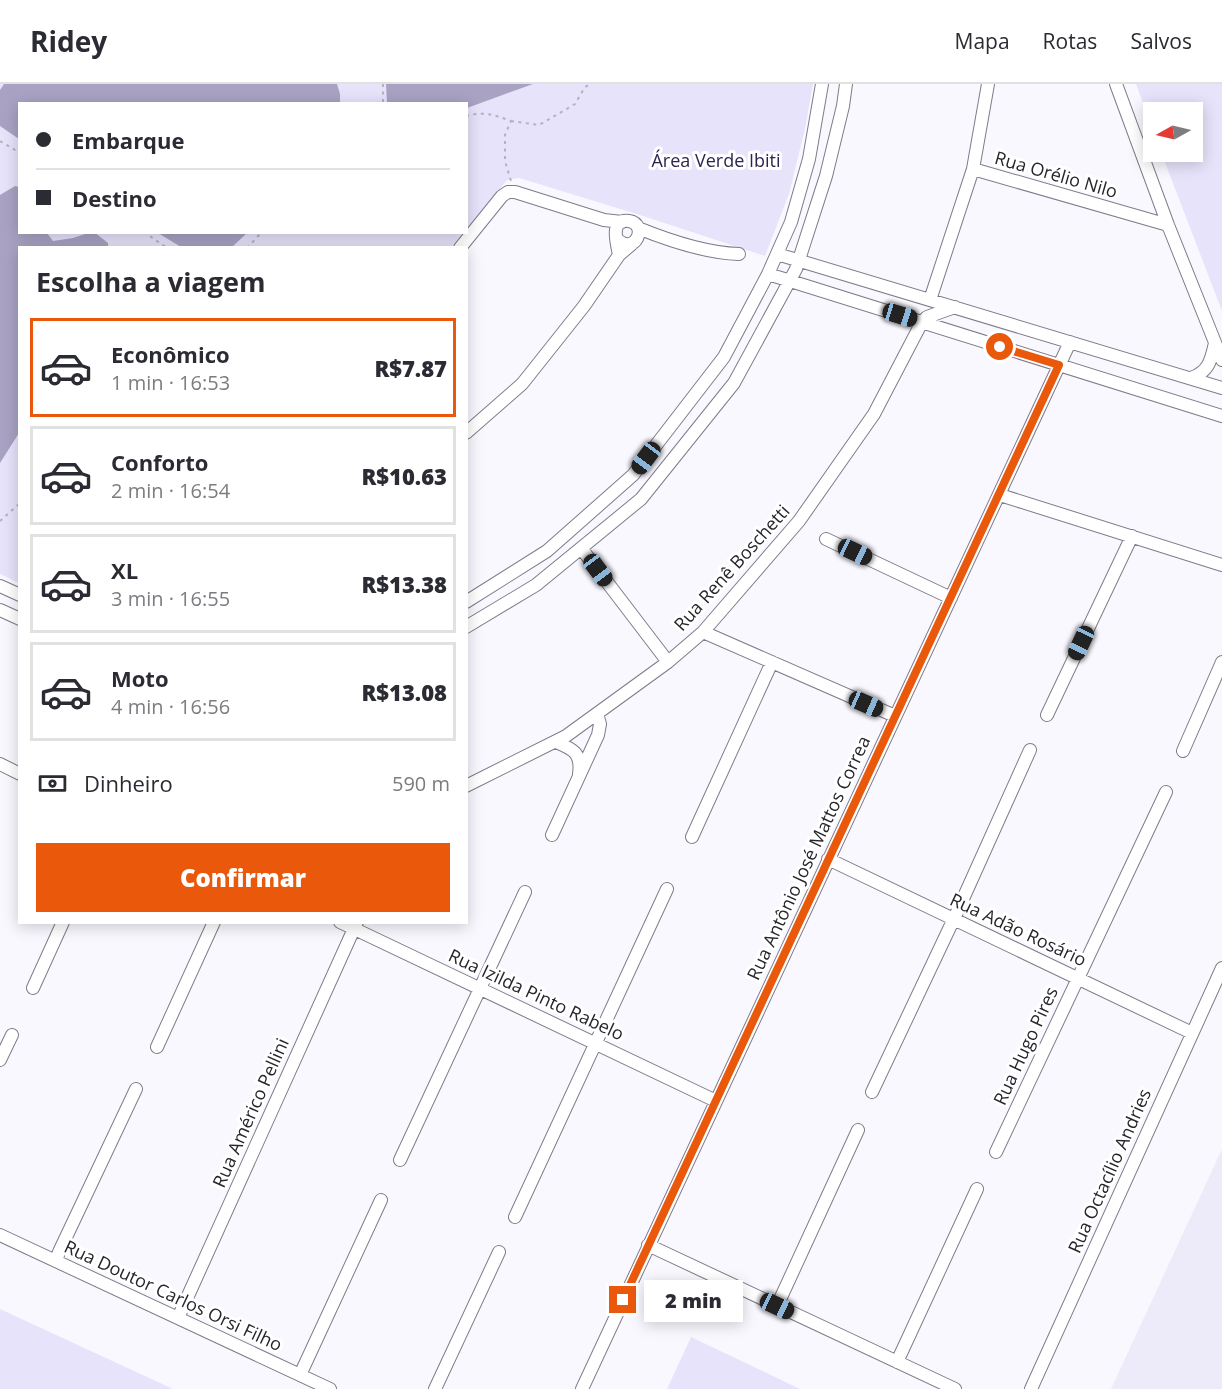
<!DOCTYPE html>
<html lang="pt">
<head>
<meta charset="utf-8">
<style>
  :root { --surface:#fff; --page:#f2f2f3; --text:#2b2b33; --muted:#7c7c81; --line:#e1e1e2; --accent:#ea580c }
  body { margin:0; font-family:"Open Sans",sans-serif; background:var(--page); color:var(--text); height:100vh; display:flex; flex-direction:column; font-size:22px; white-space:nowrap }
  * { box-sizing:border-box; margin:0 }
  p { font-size:20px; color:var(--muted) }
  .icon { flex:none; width:33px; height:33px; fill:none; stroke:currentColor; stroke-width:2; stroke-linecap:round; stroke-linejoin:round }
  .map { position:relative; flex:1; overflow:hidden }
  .side { position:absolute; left:18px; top:162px; width:450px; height:678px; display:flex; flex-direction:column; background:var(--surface); border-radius:0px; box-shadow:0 3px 15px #0003 }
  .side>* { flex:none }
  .banner { position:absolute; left:18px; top:18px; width:450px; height:132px; border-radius:0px; box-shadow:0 3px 15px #0003; display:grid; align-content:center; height:132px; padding:0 18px; background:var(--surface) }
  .needle { width:39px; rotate:262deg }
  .controls { position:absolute; left:1143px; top:18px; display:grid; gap:12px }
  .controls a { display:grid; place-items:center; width:60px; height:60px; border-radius:0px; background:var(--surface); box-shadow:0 3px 15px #0003; font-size:30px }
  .end { position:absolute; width:27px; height:27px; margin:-14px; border:8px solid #ea580c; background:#fff; box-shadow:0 0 0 3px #fff }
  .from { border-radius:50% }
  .bubble { position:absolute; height:42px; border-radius:0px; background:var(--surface); box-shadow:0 3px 15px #0003; font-size:20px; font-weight:800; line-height:42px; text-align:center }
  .car { position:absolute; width:18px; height:36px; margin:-18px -9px; border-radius:8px; box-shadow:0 0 4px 2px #0007; background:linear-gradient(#222 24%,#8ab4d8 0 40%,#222 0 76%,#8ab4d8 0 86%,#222 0) }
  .banner b { display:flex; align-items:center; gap:21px; height:57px; font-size:22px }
  .banner b+b { border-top:2px solid var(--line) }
  .banner i { width:15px; height:15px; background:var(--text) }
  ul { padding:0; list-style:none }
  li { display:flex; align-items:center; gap:18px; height:99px; margin:0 12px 9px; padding:0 6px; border:3px solid var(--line); border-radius:0px }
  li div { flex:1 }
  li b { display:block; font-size:22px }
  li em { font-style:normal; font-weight:800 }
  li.on { border-color:var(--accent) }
  li>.icon { width:54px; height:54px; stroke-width:1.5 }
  h2 { padding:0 18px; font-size:27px; line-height:72px }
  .pay { display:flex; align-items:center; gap:15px; height:66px; padding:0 18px; font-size:22px }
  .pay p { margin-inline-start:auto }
  .action { display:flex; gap:12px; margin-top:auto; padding:12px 18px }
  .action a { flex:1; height:69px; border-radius:0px; background:var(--accent); color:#fff; font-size:24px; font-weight:800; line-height:69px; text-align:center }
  header { display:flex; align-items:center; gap:36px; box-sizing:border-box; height:84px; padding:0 30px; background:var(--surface); border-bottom:2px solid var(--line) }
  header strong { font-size:28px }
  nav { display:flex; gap:33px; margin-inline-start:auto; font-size:21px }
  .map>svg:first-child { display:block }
  .built { fill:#edebf9 }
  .green { fill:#e7e3fb }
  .water { fill:#a9a2c3 }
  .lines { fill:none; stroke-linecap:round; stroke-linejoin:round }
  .minor-casing { stroke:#7e7c8a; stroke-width:14 }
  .path { stroke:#b4b3b9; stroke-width:2; stroke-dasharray:3 4.5; stroke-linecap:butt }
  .minor { stroke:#fff; stroke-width:12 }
  .route { stroke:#ea580c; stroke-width:8 }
  .labels { text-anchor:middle; stroke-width:6; stroke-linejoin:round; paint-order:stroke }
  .park-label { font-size:18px; fill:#30244f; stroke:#fff }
  .street-label { font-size:18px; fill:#26252b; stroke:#fff }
</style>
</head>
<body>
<header>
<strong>Ridey</strong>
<nav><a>Mapa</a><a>Rotas</a><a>Salvos</a></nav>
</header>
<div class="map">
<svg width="1222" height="1305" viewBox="0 0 1222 1305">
  <rect width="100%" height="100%" fill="#faf8ff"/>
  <!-- built -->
  <path class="built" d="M 1222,1065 L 1222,1305 L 1111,1305 Z"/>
  <!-- green -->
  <path class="green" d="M 0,0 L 813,0 L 805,45 L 789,110 L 765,172 L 640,131 L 519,94 L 507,96 L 467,144 L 466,20 L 20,20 L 20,148 L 463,149 L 450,164 L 20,164 L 19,499 L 0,490 Z
    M 1136,0 L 1222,0 L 1222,227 L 1161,68 L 1192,68 L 1192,28 L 1154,28 L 1153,47 Z
    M 0,1225 L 173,1305 L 0,1305 Z
    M 691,1253 L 800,1305 L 667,1305 Z"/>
  <!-- water -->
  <path class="water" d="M 4,0 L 337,0 L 340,10 L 340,20 L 20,20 L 19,55 L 0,42 L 0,6 Z
    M 386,0 L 533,0 L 467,24 L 466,20 L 387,19 Z
    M 15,102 L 19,103 L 20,148 L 47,149 L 53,157 L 73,154 L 88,149 L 94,148 L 108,159 L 108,163 L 20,164 L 19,349 L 0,379 L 0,111 Z
    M 158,149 L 247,148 L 247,149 L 232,163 L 181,163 Z"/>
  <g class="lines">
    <!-- minor casing -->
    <g class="minor-casing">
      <path id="minor" d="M 1116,0 L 1168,141 L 1222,276
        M 973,85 L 1168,141
        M 638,144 C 670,157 705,169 739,170
        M 616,154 C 635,174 649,140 629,137 C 609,134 617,160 619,171
        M 460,164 L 502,112 L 508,108 L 515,108 L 604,136 L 622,138
        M 777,170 L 1222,304
        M 768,190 L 1222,332
        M 930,216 L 973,85 L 988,0
        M 1191,294 C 1209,288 1211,276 1215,259
        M 466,349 L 522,300 L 584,222 L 619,171 L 632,160
        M 1000,411 L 1222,481
        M 826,455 L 951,514
        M 581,464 L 668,578
        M 0,502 L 20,511
        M 466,518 L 547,467 L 633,391 L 724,273 L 768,190 L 791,138 L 809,75 L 822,0
        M 0,526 L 20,535
        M 466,543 L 536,501 L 641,415 L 734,299 L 796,185 L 826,92 L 843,22 L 846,0
        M 703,548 L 895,632
        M 1047,631 L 1132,452
        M 556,658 C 573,665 582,669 579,690
        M 1183,667 L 1222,578
        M 0,680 L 20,690
        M 466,702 L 566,652 L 668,578 L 703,548 L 799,437 L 874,330 L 922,238 L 927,233 L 955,223
        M 552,751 L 598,651 L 600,640 L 597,630
        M 692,753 L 772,578
        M 828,775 L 1192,949
        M 340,838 L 716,1017
        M 33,904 L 63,838
        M 157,963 L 214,838
        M 0,976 L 12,951
        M 872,1008 L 958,826 L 1030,666
        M 996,1068 L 1166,708
        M 400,1076 L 525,808
        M 515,1133 L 667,805
        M 0,1151 L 330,1305
        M 648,1161 L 955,1305
        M 56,1177 L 59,1168 L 136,1005
        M 777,1222 L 858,1046
        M 178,1234 L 357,838
        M 897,1278 L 977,1105
        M 300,1291 L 381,1116
        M 435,1305 L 499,1168
        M 582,1305 L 1070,258
        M 1031,1305 L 1222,884"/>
    </g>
    <!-- path -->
    <path class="path" d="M 383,0 L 383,20
      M 466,32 C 483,27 495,31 511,37 L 505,51 L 505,77 L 511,97
      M 511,37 L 539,41 L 575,20 L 585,3 L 591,0
      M 0,57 L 20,69
      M 144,148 L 167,164
      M 247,164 L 262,148
      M 0,437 L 20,419"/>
    <!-- minor -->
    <use href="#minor" class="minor"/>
  </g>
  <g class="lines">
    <!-- route -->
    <path class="route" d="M 623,1216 L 1059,281 L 1000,263"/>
  </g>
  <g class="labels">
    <!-- park labels -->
    <g class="park-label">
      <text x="716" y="83">Área Verde Ibiti</text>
    </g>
    <!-- street labels -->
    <g class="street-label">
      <text transform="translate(1056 91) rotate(16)" y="6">Rua Orélio Nilo</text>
      <text transform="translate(732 484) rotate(-48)" y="6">Rua Renê Boschetti</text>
      <text transform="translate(809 774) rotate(-65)" y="6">Rua Antônio José Mattos Correa</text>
      <text transform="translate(1018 846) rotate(25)" y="6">Rua Adão Rosário</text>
      <text transform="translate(536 911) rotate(25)" y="6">Rua Izilda Pinto Rabelo</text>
      <text transform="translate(1026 962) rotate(-65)" y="6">Rua Hugo Pires</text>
      <text transform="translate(251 1029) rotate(-66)" y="6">Rua Américo Pellini</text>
      <text transform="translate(1110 1087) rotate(-66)" y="6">Rua Octacílio Andries</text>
      <text transform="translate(173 1212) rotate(25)" y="6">Rua Doutor Carlos Orsi Filho</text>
    </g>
  </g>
</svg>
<div class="controls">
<a><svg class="needle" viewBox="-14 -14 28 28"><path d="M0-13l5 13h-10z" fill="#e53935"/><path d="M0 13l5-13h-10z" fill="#7c7c81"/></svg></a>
</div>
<i class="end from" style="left:1000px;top:263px"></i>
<i class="end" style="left:623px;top:1216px"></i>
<div class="bubble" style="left:644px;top:1196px;width:99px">2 min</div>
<i class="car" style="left:900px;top:231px;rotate:107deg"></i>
<i class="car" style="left:646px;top:374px;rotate:217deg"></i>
<i class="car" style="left:855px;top:468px;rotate:115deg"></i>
<i class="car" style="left:598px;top:486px;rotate:143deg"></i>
<i class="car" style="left:1081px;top:559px;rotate:205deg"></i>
<i class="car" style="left:866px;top:620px;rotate:114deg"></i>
<i class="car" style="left:777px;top:1222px;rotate:115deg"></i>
<div class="banner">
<b><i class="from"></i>Embarque</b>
<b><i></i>Destino</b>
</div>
<section class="side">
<h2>Escolha a viagem</h2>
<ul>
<li class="on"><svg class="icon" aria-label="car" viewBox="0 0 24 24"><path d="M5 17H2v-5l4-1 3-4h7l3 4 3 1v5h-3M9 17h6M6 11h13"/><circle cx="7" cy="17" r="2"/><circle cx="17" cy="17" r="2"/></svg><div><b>Econômico</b><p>1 min · 16:53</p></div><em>R$7.87</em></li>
<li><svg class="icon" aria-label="car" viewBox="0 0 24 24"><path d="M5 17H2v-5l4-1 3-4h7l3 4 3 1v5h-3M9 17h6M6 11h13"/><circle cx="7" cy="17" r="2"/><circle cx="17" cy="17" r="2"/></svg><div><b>Conforto</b><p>2 min · 16:54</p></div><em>R$10.63</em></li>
<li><svg class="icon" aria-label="car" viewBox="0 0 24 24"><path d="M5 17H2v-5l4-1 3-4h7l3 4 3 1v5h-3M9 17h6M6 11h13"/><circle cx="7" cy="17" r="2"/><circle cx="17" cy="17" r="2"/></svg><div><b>XL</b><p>3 min · 16:55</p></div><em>R$13.38</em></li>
<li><svg class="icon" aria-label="car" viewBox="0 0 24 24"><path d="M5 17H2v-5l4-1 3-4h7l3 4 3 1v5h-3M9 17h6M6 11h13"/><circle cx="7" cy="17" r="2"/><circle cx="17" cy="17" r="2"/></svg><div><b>Moto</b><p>4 min · 16:56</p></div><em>R$13.08</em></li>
</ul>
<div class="pay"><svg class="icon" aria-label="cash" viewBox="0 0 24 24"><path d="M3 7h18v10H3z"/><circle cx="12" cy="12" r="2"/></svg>Dinheiro<p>590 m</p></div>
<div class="action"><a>Confirmar</a></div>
</section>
</div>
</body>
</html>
